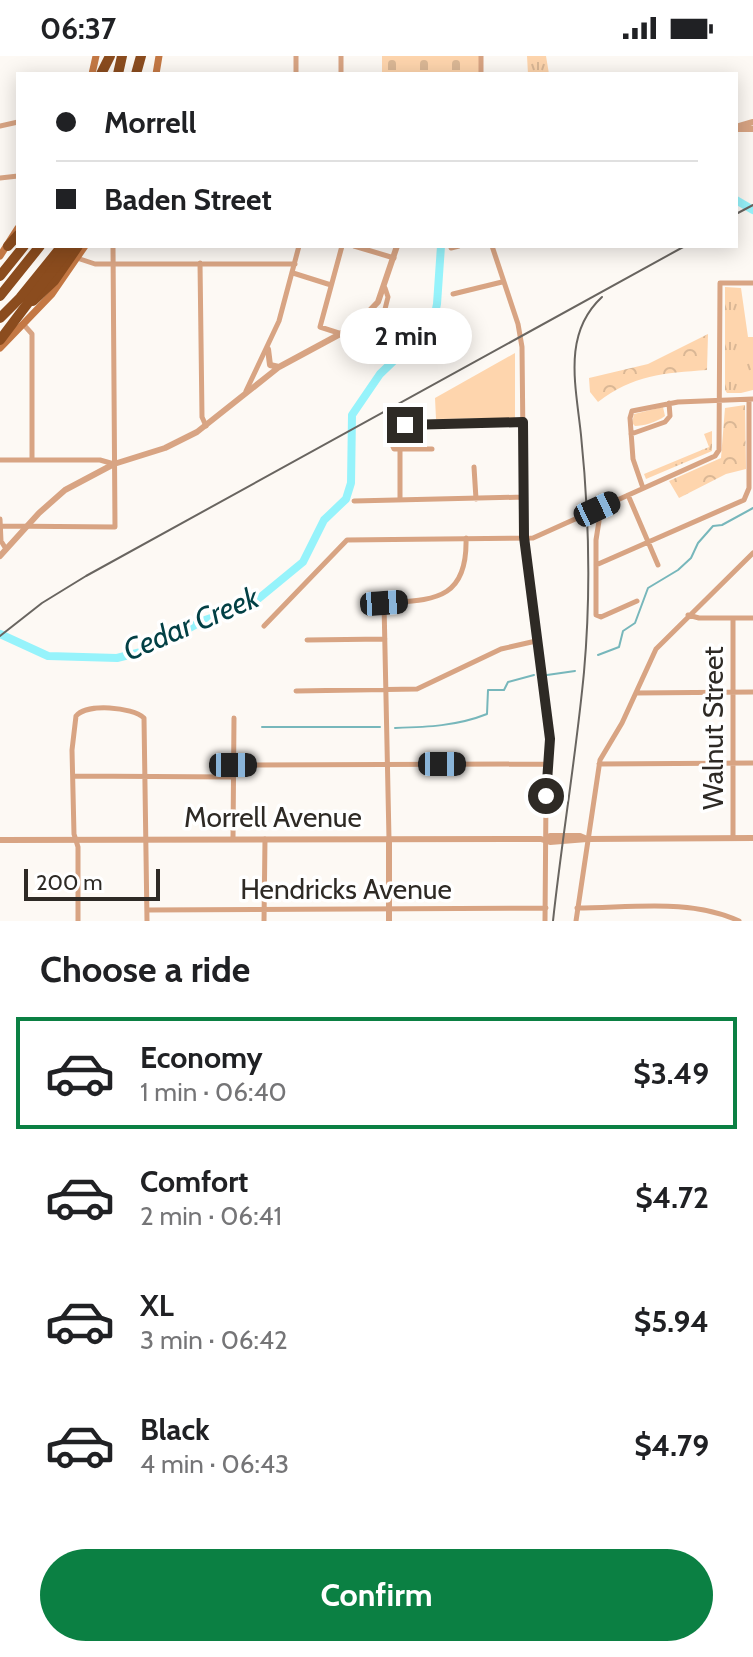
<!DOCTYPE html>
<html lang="en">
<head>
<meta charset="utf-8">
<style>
  :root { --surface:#fff; --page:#f2f2f2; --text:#202124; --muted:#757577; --line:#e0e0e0; --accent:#0b8043 }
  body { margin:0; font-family:Cabin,sans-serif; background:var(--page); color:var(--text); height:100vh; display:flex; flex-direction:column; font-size:30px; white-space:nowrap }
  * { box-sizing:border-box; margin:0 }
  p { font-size:26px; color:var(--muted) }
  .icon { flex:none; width:44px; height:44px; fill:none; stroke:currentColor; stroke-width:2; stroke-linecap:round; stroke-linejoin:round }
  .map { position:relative; height:865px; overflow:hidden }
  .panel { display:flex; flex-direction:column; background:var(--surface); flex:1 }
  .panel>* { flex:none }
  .guide { position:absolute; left:16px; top:16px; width:722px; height:176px; border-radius:0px; box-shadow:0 4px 20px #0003; display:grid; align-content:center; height:176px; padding:0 40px; background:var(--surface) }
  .scale { position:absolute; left:24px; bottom:20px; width:136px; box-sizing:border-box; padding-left:8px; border:4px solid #2e2a25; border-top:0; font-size:22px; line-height:28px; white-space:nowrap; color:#2e2a25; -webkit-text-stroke:6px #fff; paint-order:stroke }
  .end { position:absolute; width:36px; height:36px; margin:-18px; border:10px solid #2e2a25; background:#fff; box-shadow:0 0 0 4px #fff }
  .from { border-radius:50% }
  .bubble { position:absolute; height:56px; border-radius:28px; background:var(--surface); box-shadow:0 4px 20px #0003; font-size:26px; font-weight:700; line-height:56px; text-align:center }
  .car { position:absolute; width:24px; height:48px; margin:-24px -12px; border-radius:10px; box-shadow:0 0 6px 2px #0007; background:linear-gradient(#222 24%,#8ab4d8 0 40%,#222 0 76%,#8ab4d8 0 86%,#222 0) }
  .guide b { display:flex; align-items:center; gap:28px; height:76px; font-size:30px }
  .guide b+b { border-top:2px solid var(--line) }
  .guide i { width:20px; height:20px; background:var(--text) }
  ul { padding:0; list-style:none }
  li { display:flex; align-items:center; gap:24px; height:112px; margin:0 16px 12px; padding:0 24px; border:4px solid transparent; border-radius:0px }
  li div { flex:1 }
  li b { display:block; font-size:30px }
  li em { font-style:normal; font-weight:700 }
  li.current { border-color:var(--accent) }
  li>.icon { width:72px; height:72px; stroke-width:1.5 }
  h2 { padding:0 40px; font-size:36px; line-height:96px }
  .action { display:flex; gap:16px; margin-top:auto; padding:16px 40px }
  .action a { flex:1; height:92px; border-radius:48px; background:var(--accent); color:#fff; font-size:32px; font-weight:700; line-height:92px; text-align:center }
  .status { display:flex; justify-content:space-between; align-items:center; height:56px; padding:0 40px; background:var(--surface); direction:ltr }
  .status svg { height:22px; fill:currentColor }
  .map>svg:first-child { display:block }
  .grass { fill:url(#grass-tufts) }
  .forest { fill:url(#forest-crowns) }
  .cemetery { fill:url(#cemetery-stones) }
  .park { fill:#fed5ad }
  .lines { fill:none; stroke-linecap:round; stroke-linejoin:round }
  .stream { stroke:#77b7bb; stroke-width:2 }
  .river { stroke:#96f3fb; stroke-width:8 }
  .minor { stroke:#d8a483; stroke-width:5 }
  .tertiary { stroke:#d8a483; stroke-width:6 }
  .secondary { stroke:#c47844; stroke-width:7 }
  .motorway { stroke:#8b4c1e; stroke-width:10 }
  .tram { stroke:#696560; stroke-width:2 }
  .motorway-bridge { stroke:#8b4c1e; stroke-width:10 }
  .route { stroke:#2e2a25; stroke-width:10 }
  .labels { text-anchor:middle; stroke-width:7; stroke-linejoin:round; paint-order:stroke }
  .street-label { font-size:28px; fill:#2e2a25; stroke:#fff }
  .water-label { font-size:30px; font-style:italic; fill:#024045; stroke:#fff }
</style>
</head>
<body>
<div class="status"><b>06:37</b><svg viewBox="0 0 49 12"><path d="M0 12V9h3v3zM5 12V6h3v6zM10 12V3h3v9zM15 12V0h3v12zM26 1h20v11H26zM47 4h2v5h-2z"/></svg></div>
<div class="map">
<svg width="753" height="865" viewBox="0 0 753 865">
  <defs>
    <pattern id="grass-tufts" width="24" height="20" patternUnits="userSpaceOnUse" patternTransform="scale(2)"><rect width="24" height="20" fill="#fed5ad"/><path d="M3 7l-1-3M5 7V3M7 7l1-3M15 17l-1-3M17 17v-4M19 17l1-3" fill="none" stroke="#dab795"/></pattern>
    <pattern id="forest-crowns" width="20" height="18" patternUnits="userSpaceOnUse" patternTransform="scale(2)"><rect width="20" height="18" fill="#fed5ad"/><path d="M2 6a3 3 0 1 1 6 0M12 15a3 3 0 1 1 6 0" fill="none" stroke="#dab795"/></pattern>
    <pattern id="cemetery-stones" width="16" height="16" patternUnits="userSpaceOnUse" patternTransform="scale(2)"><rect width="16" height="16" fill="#fed5ad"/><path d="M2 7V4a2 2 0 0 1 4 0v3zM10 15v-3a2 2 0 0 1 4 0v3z" fill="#dab795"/></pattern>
  </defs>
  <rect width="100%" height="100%" fill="#fdf9f4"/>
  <!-- grass -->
  <path class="grass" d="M 527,0 L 546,0 L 549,18 L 528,18 Z
    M 725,231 L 741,232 L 748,281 L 753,281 L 753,334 L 741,337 L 727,337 L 725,334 Z
    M 712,375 L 712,395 L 646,423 L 644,418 L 709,391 L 704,378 Z"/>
  <!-- forest -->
  <path class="forest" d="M 708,278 L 707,314 C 664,317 633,319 598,346 L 590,336 L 589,322 L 648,308 Z
    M 745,349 L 746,413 L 726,418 L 679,442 L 669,425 L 721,402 L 725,352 Z"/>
  <!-- cemetery -->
  <path class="cemetery" d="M 382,0 L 481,0 L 481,18 L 382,18 Z"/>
  <!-- park -->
  <path class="park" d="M 515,297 L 515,362 L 436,363 L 435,342 Z
    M 663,351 L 665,360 C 657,366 644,370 635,370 L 632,367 L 634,358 Z"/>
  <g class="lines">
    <!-- stream -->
    <path class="stream" d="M 598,599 L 619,591 L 623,575 L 635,567 L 648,532 L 678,514 L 691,502 L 698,487 L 713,470 L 722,469 L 753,452
      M 547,619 L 575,615
      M 262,671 L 380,671
      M 395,672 C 427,671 457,670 487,658 L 488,634 L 504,634 L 508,626 L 534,619"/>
    <!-- river -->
    <path class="river" d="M 736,144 L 753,154
      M 0,578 L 48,600 L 117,602 L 141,596 L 163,587 L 202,565 L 252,548 L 303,506 L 324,464 L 346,443 L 351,427 L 352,359 L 380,318 L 433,267 L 437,248 L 441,190"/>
    <!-- minor -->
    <path class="minor" d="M 296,0 L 296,18
      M 481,0 L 481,18
      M 341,18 L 341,0
      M 0,70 L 18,66
      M 0,122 L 18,120
      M 342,190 L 320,271 L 376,289 L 388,241 L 385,232
      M 354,190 L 394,202
      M 492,190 L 518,268 L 522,291 L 524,481 L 550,683 L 546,740 L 545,865
      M 451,192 L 459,190
      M 77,202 L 95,208 L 295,208
      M 200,207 L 202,361 L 206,370
      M 293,217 L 331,229
      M 453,238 L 502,226
      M 24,269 L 32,278 L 32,404
      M 246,335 L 279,265 L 299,190
      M 631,378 L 665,366 L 670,360 L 669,347
      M 400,393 L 400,444
      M 432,393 L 394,393 L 390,384 L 391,375 L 397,370 L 405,369 L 523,366
      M 0,404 L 100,404 L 114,408
      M 474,411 L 476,443
      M 643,432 L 633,403 L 630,362 L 632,355 L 678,346 L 753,343
      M 628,439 L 658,509
      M 354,445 L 524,441
      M 597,453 L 599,465 L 596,484 L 596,559 L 601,561 L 637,545
      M 0,463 L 1,485 L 6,493
      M 0,470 L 115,471 L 113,190
      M 596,509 L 744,444 L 749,432 L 749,344
      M 384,547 L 389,783
      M 377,548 C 428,543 468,549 466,482
      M 688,559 L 699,562 L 753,562
      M 264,570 L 347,484 L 533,482 L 715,400 L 719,394 L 720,227 L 753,227
      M 307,584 L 385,583
      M 296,635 L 417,633 L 501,593 L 536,585
      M 636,637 L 753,636
      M 599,708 L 753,707
      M 233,709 L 548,708
      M 73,720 L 233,721
      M 733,782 L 733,562
      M 233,783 L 234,662
      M 577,852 C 629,852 691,842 739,865
      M 147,854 L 546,852
      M 78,865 L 78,791 L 74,778 L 72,694 L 76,660 C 87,647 132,651 144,662 L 147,865
      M 264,865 L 265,783
      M 576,865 L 600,704 L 622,667 L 656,593 L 753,497"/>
    <!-- tertiary -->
    <path class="tertiary" d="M 736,71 L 753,66
      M 736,73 L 753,73
      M 268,293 L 270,309 L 279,311
      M 0,500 L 39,457 L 65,434 L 114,408 L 165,392 L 197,376 L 279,311 L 355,270 L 378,246 L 397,190
      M 389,783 L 389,865
      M 546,783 L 550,780 L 580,780 L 587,783
      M 0,784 L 541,783 L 550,786 L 587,783 L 753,782"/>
    <!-- secondary -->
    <path class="secondary" d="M 92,18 L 96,0
      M 156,18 L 159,0
      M 0,200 L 18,172
      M 0,292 L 52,238 L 85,190"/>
    <!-- motorway -->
    <path class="motorway" d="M 101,18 L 110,0
      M 118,18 L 122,0
      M 136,18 L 141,0
      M 8,190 L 18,179
      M 0,220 L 24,190
      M 0,240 L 40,190
      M 33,245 L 54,225 L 78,190
      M 0,262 L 20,242 L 62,190"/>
    <!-- tram -->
    <path class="tram" d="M 736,158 L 753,149
      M 0,580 L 42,547 L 86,520 L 685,190
      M 553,865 C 562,782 576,700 584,616 C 591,538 589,457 581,379 C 576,330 562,278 602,241"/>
    <!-- motorway-bridge -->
    <path class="motorway-bridge" d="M 0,284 L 71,190"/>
  </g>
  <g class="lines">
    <!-- route -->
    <path class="route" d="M 405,369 L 523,366 L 524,481 L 550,683 L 546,740"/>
  </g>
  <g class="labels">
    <!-- street labels -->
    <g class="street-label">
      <text transform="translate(713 672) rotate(-90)" y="10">Walnut Street</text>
      <text x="273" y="771">Morrell Avenue</text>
      <text x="346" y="843">Hendricks Avenue</text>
    </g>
    <!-- water labels -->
    <g class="water-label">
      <text transform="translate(191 568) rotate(-23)" y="10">Cedar Creek</text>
    </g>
  </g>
</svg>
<div class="scale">200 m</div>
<i class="end from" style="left:546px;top:740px"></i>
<i class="end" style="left:405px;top:369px"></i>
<div class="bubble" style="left:340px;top:252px;width:132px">2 min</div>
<i class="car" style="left:597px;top:453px;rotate:65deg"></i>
<i class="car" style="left:384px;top:547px;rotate:86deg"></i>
<i class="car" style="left:442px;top:708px;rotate:90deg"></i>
<i class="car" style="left:233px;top:709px;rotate:90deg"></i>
<div class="guide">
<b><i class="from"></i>Morrell</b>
<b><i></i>Baden Street</b>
</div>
</div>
<section class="panel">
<h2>Choose a ride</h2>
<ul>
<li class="current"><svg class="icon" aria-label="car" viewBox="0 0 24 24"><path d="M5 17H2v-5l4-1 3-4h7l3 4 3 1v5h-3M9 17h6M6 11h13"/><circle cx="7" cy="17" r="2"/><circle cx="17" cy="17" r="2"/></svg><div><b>Economy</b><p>1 min · 06:40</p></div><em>$3.49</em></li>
<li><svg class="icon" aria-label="car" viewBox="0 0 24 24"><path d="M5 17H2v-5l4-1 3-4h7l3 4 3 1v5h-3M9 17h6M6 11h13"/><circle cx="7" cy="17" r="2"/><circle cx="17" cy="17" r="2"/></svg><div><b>Comfort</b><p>2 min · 06:41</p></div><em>$4.72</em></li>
<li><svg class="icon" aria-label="car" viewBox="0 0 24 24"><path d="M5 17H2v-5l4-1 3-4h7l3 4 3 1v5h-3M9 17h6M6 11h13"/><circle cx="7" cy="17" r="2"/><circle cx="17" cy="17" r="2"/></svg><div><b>XL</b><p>3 min · 06:42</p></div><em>$5.94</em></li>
<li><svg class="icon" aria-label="car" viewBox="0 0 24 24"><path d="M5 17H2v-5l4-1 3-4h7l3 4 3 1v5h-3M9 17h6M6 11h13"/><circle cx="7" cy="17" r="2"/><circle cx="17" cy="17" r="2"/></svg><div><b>Black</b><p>4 min · 06:43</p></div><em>$4.79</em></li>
</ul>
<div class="action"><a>Confirm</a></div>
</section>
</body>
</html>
